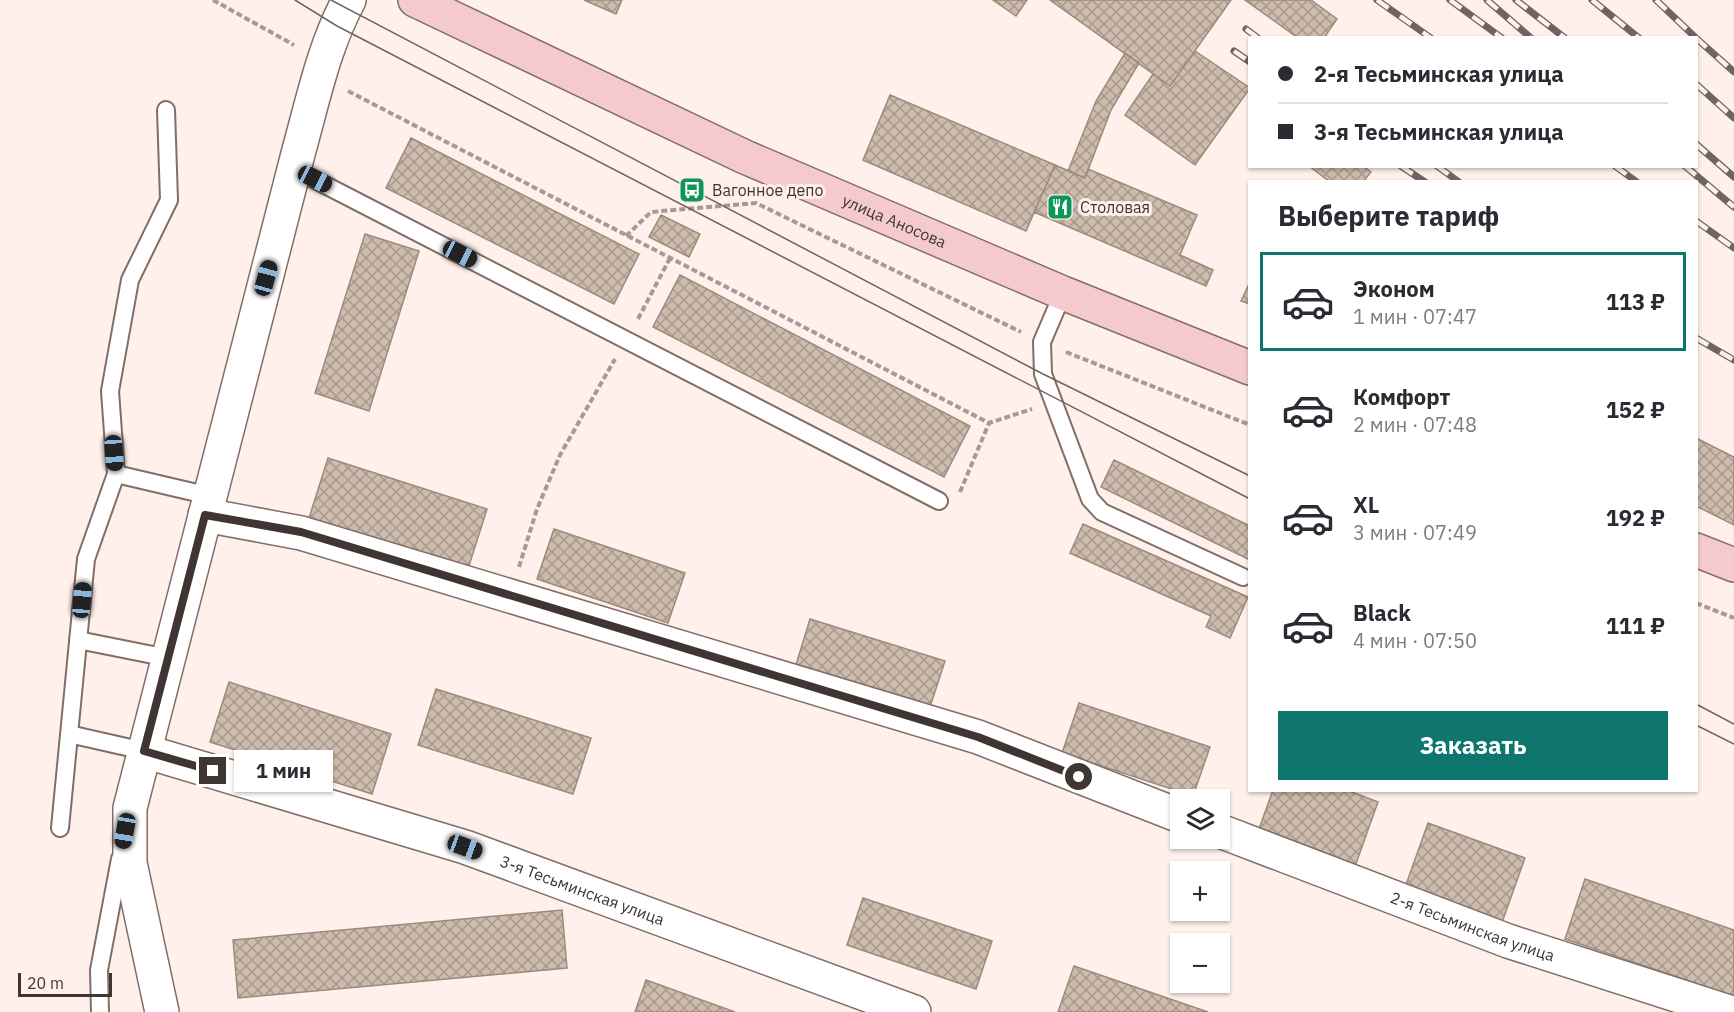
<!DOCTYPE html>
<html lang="ru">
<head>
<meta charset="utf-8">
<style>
  :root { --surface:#fff; --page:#f7f7f7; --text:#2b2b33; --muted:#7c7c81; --line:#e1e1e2; --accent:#0f766e }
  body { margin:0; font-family:"IBM Plex Sans",sans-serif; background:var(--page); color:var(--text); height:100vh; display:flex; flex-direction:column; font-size:22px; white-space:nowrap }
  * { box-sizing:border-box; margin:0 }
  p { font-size:20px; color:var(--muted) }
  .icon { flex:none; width:33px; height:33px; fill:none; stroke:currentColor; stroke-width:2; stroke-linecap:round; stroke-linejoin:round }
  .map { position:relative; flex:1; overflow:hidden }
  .details { position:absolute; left:1248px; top:180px; width:450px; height:612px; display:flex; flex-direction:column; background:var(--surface); border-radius:0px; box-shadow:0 2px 4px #0004 }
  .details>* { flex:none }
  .top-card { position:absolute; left:1248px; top:36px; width:450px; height:132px; border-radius:0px; box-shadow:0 2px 4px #0004; display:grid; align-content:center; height:132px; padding:0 30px; background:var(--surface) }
  .tools { position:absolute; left:1170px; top:789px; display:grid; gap:12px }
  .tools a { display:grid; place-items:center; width:60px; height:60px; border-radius:0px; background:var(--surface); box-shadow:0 2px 4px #0004; font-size:30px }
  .scale { position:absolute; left:18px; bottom:15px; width:94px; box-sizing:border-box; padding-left:6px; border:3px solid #3f3633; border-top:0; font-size:16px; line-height:21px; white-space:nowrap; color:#3f3633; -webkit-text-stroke:4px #fff0eb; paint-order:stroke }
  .end { position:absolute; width:27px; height:27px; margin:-14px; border:8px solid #3f3633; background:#fff; box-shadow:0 0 0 3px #fff }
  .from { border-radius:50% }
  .bubble { position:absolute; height:42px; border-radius:0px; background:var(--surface); box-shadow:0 2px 4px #0004; font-size:20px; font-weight:700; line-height:42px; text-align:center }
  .car { position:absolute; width:18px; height:36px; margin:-18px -9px; border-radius:8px; box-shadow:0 0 4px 2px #0007; background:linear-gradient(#222 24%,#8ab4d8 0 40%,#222 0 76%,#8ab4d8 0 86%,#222 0) }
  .top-card b { display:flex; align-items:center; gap:21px; height:57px; font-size:22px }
  .top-card b+b { border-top:2px solid var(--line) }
  .top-card i { width:15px; height:15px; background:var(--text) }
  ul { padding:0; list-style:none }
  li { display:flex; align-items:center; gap:18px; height:99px; margin:0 12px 9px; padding:0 18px; border:3px solid transparent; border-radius:0px }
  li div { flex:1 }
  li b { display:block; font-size:22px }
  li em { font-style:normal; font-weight:700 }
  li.on { border-color:var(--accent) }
  li>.icon { width:54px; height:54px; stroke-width:1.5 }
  h2 { padding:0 30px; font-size:27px; line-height:72px }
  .cta { display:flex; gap:12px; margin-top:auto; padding:12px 30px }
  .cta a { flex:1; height:69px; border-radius:0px; background:var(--accent); color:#fff; font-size:24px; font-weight:700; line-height:69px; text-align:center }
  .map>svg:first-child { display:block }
  .building { fill:url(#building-cross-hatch); stroke:#9c8b7d; stroke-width:1.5 }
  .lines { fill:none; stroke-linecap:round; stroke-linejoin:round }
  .lane-casing { stroke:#836e67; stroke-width:20 }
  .street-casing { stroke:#836e67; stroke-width:36 }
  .secondary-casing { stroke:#836e67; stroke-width:36 }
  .path { stroke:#a69a96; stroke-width:4; stroke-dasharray:6 3; stroke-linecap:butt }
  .lane { stroke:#fff; stroke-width:16 }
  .street { stroke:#fff; stroke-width:33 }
  .secondary { stroke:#f5cacf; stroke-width:33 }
  .tram { stroke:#6e6460; stroke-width:1.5 }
  .rail-casing { stroke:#6e6460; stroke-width:7 }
  .rail { stroke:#fff0eb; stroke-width:4.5; stroke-dasharray:14; stroke-linecap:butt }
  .route { stroke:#3f3633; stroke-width:8 }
  .labels { text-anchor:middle; stroke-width:6; stroke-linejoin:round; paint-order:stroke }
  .poi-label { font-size:16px; fill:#3f3633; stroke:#fff0eb; text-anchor:start }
  .street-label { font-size:16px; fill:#3f3633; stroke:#fff0eb }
</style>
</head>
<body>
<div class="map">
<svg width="1734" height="1012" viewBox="0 0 1734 1012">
  <defs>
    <pattern id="building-cross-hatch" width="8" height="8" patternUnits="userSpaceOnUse" patternTransform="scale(1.5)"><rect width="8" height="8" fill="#cdbbac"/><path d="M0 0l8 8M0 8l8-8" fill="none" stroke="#a8998d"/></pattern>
  </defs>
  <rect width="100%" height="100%" fill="#fff0eb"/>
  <!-- building -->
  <path class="building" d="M 584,0 L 622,0 L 616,14 Z
    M 993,0 L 1027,0 L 1016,16 Z
    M 1050,0 L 1231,0 L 1170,86 Z
    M 1245,0 L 1311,0 L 1337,19 L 1324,38 L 1298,38 Z
    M 1195,51 L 1250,88 L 1195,165 L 1125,115 L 1153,74 L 1170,86 Z
    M 1125,53 L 1139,63 L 1111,110 L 1085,178 L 1068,171 L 1096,101 Z
    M 890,95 L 1055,165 L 1026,231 L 863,160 Z
    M 411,138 L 639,254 L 614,304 L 386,188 Z
    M 1055,165 L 1085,178 L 1088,169 L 1197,215 L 1180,255 L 1213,270 L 1206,286 L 1034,212 Z
    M 1309,166 L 1363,166 L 1371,172 L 1363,182 L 1330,182 Z
    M 661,215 L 700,234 L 689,257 L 649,237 Z
    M 365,234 L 419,251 L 369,411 L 315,393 Z
    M 680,275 L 970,426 L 944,477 L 653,327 Z
    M 1250,282 L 1250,304 L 1241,301 Z
    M 1696,438 L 1734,457 L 1734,525 L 1696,506 Z
    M 328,458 L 487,509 L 467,572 L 308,521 Z
    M 1114,460 L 1250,526 L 1250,560 L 1101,487 Z
    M 1083,524 L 1248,597 L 1230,638 L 1206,627 L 1211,616 L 1070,553 Z
    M 554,529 L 685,573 L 668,623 L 537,579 Z
    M 810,619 L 945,661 L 929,710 L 795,668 Z
    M 229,682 L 391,734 L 372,794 L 210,742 Z
    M 436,689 L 591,738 L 573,794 L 418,745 Z
    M 1079,703 L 1210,747 L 1193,796 L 1062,753 Z
    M 1273,790 L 1347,790 L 1378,802 L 1353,872 L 1256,837 Z
    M 1428,823 L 1525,858 L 1500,928 L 1403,893 Z
    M 1585,879 L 1734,930 L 1734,996 L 1565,939 Z
    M 863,898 L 992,941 L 976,989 L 847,945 Z
    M 562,910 L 567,968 L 238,998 L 233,940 Z
    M 1074,966 L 1208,1012 L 1058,1012 Z
    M 646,980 L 735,1012 L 635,1012 Z"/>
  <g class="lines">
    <!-- lane casing -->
    <g class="lane-casing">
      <path id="lane" d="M 166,110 L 169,200 L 130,280 L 110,391 L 116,474 L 210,496
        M 294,169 L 939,501
        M 1063,293 L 1042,342 L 1043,374 L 1090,499 L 1102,512 L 1243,577
        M 78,640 L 168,658
        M 69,734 L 144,751
        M 60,828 L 86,559 L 116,474
        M 100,1012 L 99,970 L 120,859"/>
    </g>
    <!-- street casing -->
    <g class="street-casing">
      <g id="street">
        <path d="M 205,515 L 301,533 L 978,737 L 1180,816"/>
        <path id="s1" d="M 144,751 L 465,847 L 914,1012"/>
        <path id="s2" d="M 1220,831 L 1508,941 L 1729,1012"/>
        <path d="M 162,1012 L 130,863 L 130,808 L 299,150 C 313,100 324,46 349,0"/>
      </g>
    </g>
    <!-- secondary casing -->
    <g class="secondary-casing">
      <g id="secondary">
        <path id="s3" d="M 415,0 L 745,157 L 1063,293 L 1250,368"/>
        <path d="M 1696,550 L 1734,565"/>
      </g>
    </g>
    <!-- path -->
    <path class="path" d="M 213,0 L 294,45
      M 348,91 L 989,423 L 1032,409
      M 626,236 L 651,212 L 756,203 L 1021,332
      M 638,319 L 670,258
      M 1066,352 L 1250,425
      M 960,492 L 989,423
      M 519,567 L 537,509 L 560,455 L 615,359
      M 1696,603 L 1734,618"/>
    <!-- lane -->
    <use href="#lane" class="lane"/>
    <!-- street -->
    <use href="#street" class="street"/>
    <!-- secondary -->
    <use href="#secondary" class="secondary"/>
    <!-- tram -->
    <path class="tram" d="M 295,0 L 337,26 L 1250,499
      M 331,0 L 1043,374 L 1250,476
      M 1696,704 L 1734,724
      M 1696,725 L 1734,744"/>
    <!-- rail casing -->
    <g class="rail-casing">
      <path id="rail" d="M 1377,0 L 1431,38
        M 1450,0 L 1502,38
        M 1487,0 L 1531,38
        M 1516,0 L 1565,38
        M 1592,0 L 1639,38
        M 1656,0 L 1696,38
        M 1246,29 L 1258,38
        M 1696,38 L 1734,72
        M 1234,51 L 1250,62
        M 1696,84 L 1734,118
        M 1696,144 L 1734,177
        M 1401,166 L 1425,182
        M 1437,166 L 1459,182
        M 1615,166 L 1637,182
        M 1685,166 L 1734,207
        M 1696,221 L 1734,248
        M 1696,338 L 1734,360"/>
    </g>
    <!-- rail -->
    <use href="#rail" class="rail"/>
  </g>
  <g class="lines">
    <!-- route -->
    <path class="route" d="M 213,771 L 144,751 L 205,515 L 301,532 L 978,737 L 1079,777"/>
  </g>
  <!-- icons -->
  <defs>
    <g id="bus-square" transform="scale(1.35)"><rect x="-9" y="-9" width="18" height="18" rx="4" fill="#0c9657" stroke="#fff0eb"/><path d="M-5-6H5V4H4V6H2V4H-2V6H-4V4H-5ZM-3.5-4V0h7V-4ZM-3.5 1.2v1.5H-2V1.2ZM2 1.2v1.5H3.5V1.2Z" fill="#fff"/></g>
    <g id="restaurant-square" transform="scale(1.35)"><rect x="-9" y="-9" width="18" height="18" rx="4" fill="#0c9657" stroke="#fff0eb"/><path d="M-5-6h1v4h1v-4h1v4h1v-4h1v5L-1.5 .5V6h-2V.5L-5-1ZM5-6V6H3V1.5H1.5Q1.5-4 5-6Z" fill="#fff"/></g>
  </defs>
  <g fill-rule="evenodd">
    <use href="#bus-square" x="692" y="190"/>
    <use href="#restaurant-square" x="1060" y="207"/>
  </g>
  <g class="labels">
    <!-- poi labels -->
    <g class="poi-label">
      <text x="712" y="196">Вагонное депо</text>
      <text x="1080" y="213">Столовая</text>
    </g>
    <!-- street labels -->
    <g class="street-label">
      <text dy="6" stroke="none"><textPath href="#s3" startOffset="528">улица Аносова</textPath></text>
      <text dy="6" stroke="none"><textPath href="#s1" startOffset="460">3-я Тесьминская улица</textPath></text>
      <text dy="6" stroke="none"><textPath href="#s2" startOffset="270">2-я Тесьминская улица</textPath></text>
    </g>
  </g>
</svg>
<div class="tools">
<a><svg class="icon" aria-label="layers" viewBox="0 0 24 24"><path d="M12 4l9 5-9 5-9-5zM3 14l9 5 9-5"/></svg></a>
<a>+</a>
<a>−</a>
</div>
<div class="scale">20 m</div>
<i class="end from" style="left:1079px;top:777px"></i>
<i class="end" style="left:213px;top:771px"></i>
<div class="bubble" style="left:234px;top:750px;width:99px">1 мин</div>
<i class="car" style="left:315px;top:179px;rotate:117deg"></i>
<i class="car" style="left:460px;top:254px;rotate:117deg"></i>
<i class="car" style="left:266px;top:278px;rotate:15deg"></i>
<i class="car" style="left:114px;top:453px;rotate:176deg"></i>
<i class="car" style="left:82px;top:600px;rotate:5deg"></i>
<i class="car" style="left:125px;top:831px;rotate:190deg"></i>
<i class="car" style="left:465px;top:847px;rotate:110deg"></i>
<div class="top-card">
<b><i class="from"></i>2-я Тесьминская улица</b>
<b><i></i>3-я Тесьминская улица</b>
</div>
<section class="details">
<h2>Выберите тариф</h2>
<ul>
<li class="on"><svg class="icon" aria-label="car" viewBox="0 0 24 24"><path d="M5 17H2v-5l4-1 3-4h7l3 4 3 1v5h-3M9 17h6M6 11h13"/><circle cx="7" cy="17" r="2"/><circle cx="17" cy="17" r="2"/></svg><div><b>Эконом</b><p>1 мин · 07:47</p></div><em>113 ₽</em></li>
<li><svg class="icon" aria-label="car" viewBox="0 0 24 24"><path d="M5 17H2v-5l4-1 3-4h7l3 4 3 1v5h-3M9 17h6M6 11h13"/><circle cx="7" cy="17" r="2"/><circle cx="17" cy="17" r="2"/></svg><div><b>Комфорт</b><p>2 мин · 07:48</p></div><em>152 ₽</em></li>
<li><svg class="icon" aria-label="car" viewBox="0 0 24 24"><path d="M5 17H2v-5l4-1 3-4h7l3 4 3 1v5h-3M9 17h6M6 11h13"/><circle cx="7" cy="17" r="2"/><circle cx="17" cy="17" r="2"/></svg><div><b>XL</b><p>3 мин · 07:49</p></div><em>192 ₽</em></li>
<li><svg class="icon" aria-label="car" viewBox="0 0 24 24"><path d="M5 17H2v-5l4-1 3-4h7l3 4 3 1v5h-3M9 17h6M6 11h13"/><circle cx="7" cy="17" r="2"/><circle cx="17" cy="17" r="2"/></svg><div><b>Black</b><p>4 мин · 07:50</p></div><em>111 ₽</em></li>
</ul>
<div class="cta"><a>Заказать</a></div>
</section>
</div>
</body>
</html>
